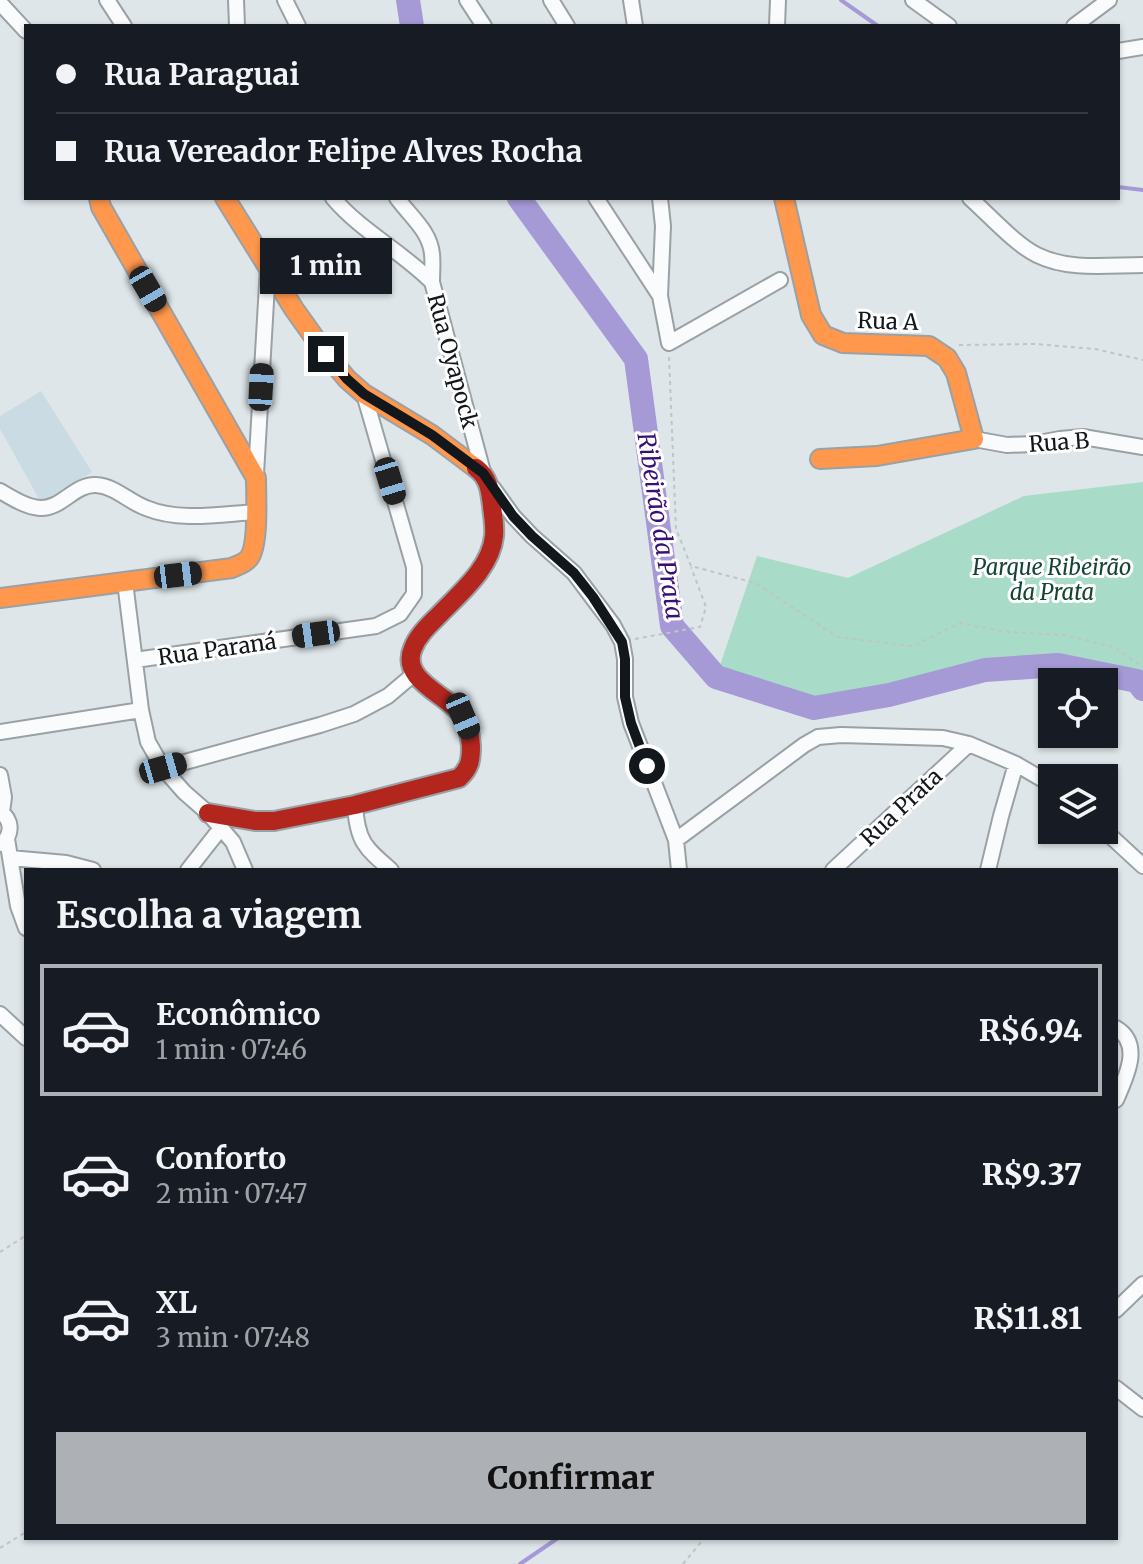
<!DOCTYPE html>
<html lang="pt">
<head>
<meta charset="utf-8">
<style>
  :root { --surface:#171b24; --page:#242831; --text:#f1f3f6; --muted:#9ea1a6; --line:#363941; --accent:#adb0b4 }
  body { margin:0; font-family:Merriweather,serif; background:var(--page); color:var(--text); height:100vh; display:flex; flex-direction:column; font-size:30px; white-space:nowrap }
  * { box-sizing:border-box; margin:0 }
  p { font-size:26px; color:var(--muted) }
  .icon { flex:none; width:44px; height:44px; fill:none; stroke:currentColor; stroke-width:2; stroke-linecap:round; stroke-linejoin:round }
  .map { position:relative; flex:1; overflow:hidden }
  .sheet { position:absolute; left:24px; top:868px; width:1094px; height:672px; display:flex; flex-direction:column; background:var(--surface); border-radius:0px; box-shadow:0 2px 6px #0004 }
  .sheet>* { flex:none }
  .banner { position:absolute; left:24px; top:24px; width:1096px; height:176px; border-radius:0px; box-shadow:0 2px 6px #0004; display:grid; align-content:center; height:176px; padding:0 32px; background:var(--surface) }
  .buttons { position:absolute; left:1038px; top:668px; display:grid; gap:16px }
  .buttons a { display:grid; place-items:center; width:80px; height:80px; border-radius:0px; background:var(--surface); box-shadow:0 2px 6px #0004; font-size:40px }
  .end { position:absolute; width:36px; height:36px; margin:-18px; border:10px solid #11171a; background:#fff; box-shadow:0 0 0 4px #fff }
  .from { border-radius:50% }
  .bubble { position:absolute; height:56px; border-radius:0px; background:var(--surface); box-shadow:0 2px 6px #0004; font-size:26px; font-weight:800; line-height:56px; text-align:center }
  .car { position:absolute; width:24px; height:48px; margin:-24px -12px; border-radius:10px; box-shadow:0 0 6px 2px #0007; background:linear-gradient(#222 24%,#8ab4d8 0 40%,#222 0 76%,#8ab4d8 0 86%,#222 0) }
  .banner b { display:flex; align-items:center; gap:28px; height:76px; font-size:30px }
  .banner b+b { border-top:2px solid var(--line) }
  .banner i { width:20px; height:20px; background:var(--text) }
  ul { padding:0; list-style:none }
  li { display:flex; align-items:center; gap:24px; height:132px; margin:0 16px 12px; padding:0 16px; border:4px solid transparent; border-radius:0px }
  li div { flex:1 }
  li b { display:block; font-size:30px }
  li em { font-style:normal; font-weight:800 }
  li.on { border-color:var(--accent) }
  li>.icon { width:72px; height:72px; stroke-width:1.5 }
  h2 { padding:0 32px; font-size:36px; line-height:96px }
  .button { display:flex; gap:16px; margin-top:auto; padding:16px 32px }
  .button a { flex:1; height:92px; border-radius:0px; background:var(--accent); color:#111; font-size:32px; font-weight:800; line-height:92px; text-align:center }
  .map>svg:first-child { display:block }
  .built { fill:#cadbe4 }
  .green { fill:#a8dbc8 }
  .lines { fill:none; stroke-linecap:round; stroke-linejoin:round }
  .stream { stroke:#a599d6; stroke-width:4 }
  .river { stroke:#a599d6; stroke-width:24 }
  .street-casing { stroke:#9aa1a4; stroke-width:18 }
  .slow-casing { stroke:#9aa1a4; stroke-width:22 }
  .jam-casing { stroke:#9aa1a4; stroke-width:22 }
  .path { stroke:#c1c4c5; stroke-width:2; stroke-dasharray:4 4; stroke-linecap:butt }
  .street { stroke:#fafbfc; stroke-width:14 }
  .slow { stroke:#ff974d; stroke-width:18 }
  .jam { stroke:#b3261e; stroke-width:18 }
  .route { stroke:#11171a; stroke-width:10 }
  .labels { text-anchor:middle; stroke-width:6; stroke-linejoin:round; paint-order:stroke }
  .street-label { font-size:22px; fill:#11171a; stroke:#fff }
  .park-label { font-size:22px; font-style:italic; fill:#134532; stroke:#fff }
  .water-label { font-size:24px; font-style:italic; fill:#390f77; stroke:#fff }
</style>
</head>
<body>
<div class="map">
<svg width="1143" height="1564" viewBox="0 0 1143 1564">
  <rect width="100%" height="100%" fill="#dee6ea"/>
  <!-- built -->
  <path class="built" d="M 41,391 L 92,472 L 42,504 L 0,429 L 0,416 Z"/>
  <!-- green -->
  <path class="green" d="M 1143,482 L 1143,689 L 1137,681 L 1058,665 L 985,670 L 889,695 L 814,708 L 716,677 L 757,556 L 848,578 L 1024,496 Z"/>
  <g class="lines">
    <!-- stream -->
    <path class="stream" d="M 841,0 L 878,26
      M 1118,187 L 1143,190
      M 520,1564 L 558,1538"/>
    <!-- river -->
    <path class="river" d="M 408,0 L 412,26
      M 519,198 L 636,359 L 672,626 L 716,677 L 814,708 L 889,695 L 985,670 L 1058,665 L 1137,681 L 1143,689"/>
    <!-- street casing -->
    <g class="street-casing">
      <path id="street" d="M 107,0 L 124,26
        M 236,0 L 237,26
        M 285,0 L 298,26
        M 467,0 L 484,26
        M 551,0 L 567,26
        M 631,0 L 635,26
        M 913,0 L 949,26
        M 0,3 L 26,31
        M 777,26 L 778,0
        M 1074,26 L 1109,0
        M 1118,51 L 1143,47
        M 333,198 C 361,231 401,251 432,282 L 483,472
        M 397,198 C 410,216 430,231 432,254 C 433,263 432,273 432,282
        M 596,198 L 660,296
        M 660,198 L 663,226 L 660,296 L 669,343 L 780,280
        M 970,198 C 989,215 1015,244 1037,255 C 1069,271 1109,265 1143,265
        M 974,439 L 1007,445 L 1033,444 L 1060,439 L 1083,437 L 1143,447
        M 256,474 L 268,267
        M 493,488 L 513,516 L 532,536 L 574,573 L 613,625 L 622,642 L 625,659 L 625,697 L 631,723 L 676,840 L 679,870
        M 0,491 C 12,498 26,507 40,508 C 62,509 74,484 96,485 C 115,486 129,502 146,508 C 180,522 221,514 256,512
        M 125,582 L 141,710 L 148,742 L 163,768 L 184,792 L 208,813 L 233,842 L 245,870
        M 135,660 L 376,626 L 400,614 L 414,594 L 414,567 L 364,394
        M 0,732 L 141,710
        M 163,768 L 320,725 L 354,714 L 388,696 L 414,674
        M 0,775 L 4,797 L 2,812
        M 355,805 C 357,841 365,848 391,870
        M 0,811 C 12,820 13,833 2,844
        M 1104,830 L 1143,866
        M 7,839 L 18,906 L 26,928
        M 676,840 L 804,745 L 818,737 L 841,735 L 943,738 L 969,744 L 1016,764 L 1052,785
        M 10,858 L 66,863 L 93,870
        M 188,870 L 221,828
        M 833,870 L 969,744
        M 988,870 L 1001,816 L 1016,764
        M 0,1014 L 26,1038
        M 1116,1028 C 1143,1044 1126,1077 1116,1100
        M 1116,1310 L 1143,1284
        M 1116,1388 L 1143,1409"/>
    </g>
    <!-- slow casing -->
    <g class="slow-casing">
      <path id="slow" d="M 225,198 L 294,309 L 326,354 L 347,379 L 364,394 L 432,435 L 476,468
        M 784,198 L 811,315 L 823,335 L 843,343 L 929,346 L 947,358 L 956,373 L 974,439 L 877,456 L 820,459
        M 0,598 L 232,568 C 238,565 245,563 249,558 C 259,545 256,495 256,478 L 101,207 L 99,198"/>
    </g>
    <!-- jam casing -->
    <g class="jam-casing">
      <path id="jam" d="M 208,813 L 255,821 L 274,821 L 355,805 L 459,778 C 470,768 471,760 471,746 C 470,736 469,725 463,716 C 448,695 399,680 413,648 C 418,635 429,625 439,615 C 460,593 491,568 494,536 C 495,526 493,516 492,506 C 490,490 489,478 476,468"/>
    </g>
    <!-- path -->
    <path class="path" d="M 959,345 L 1035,344 L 1095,349 L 1143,360
      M 669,357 L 676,529 L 691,566 L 755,583 L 838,637 L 913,646 L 960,623 L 1008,632 L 1064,635 L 1114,647 L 1143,667
      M 635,639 L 700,627 L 706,607 L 691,567
      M 0,1252 L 22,1238 L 26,1232
      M 0,1548 L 26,1532
      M 683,1564 L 701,1542 L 699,1538"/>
    <!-- street -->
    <use href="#street" class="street"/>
    <!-- slow -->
    <use href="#slow" class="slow"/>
    <!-- jam -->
    <use href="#jam" class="jam"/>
  </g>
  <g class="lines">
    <!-- route -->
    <path class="route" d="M 326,354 L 347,379 L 364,394 L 432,435 L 483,473 L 513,516 L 532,536 L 574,573 L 593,597 L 622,642 L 625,659 L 625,697 L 631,723 L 647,766"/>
  </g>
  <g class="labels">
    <!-- street labels -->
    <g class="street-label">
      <text transform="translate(888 321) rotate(2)" y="8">Rua A</text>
      <text transform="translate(453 361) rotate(75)" y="8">Rua Oyapock</text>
      <text transform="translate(1059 442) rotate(-4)" y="8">Rua B</text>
      <text transform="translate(217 649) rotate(-8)" y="8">Rua Paraná</text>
      <text transform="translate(901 807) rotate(-43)" y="8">Rua Prata</text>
    </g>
    <!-- park labels -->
    <g class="park-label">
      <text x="1052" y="575">Parque Ribeirão<tspan x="1052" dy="25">da Prata</tspan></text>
    </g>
    <!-- water labels -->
    <g class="water-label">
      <text transform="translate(660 526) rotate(81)" y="8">Ribeirão da Prata</text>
    </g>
  </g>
</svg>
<div class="buttons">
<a><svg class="icon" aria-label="locate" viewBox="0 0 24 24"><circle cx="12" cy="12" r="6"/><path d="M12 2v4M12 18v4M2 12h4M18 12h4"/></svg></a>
<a><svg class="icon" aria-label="layers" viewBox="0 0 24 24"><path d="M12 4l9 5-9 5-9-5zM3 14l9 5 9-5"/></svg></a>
</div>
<i class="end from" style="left:647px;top:766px"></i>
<i class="end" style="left:326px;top:354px"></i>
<div class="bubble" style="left:260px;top:238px;width:132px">1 min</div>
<i class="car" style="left:148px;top:289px;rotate:150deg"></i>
<i class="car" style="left:261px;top:387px;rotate:3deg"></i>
<i class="car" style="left:390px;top:481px;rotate:163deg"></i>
<i class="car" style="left:178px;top:575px;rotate:83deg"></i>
<i class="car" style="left:316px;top:634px;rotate:262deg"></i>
<i class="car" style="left:463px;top:716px;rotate:157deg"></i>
<i class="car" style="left:163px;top:768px;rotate:74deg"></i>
<div class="banner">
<b><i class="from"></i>Rua Paraguai</b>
<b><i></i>Rua Vereador Felipe Alves Rocha</b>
</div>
<section class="sheet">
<h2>Escolha a viagem</h2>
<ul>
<li class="on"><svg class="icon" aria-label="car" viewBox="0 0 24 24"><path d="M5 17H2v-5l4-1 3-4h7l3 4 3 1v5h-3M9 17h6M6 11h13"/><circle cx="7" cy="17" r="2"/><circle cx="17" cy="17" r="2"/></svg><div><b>Econômico</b><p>1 min · 07:46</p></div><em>R$6.94</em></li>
<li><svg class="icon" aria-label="car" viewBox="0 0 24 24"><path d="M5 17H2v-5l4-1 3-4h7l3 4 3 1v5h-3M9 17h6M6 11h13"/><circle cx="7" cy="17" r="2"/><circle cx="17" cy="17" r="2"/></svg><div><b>Conforto</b><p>2 min · 07:47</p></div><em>R$9.37</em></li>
<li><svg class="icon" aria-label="car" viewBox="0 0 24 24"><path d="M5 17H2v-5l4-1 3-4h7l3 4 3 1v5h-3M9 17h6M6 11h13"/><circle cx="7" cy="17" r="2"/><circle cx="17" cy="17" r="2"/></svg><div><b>XL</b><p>3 min · 07:48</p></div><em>R$11.81</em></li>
</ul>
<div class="button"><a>Confirmar</a></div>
</section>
</div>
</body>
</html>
